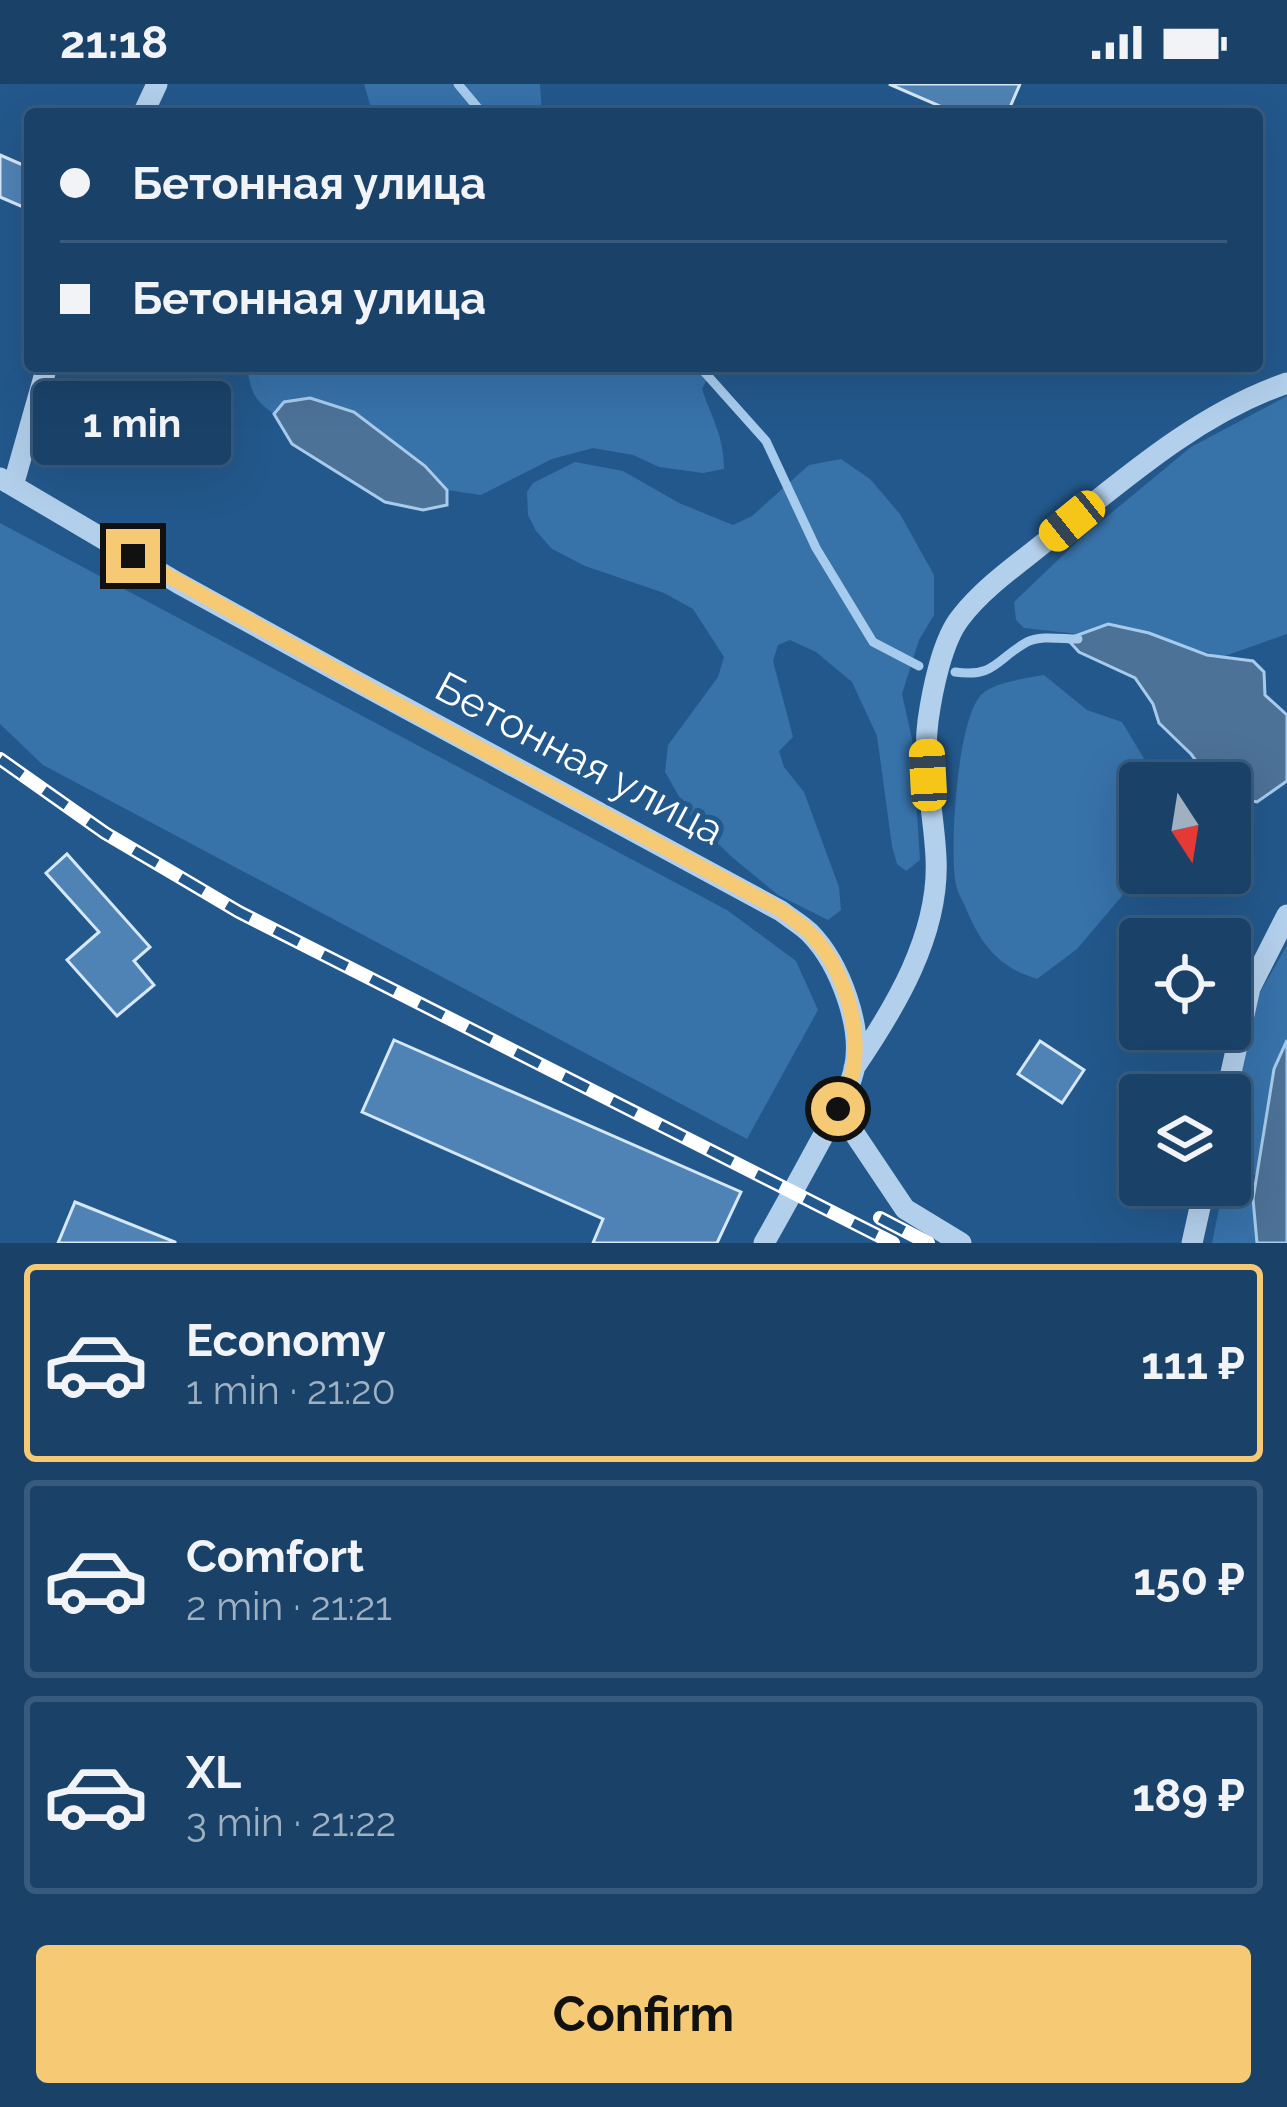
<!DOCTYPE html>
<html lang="en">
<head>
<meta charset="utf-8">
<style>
  :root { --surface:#1a4269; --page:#23496f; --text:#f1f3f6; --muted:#9fb0c0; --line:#385b7d; --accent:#f6c974 }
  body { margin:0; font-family:Raleway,sans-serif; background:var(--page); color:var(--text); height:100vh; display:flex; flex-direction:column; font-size:45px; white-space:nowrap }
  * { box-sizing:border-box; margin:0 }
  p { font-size:39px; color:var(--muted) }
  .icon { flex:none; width:66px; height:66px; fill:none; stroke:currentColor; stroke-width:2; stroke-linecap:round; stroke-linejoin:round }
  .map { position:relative; height:1159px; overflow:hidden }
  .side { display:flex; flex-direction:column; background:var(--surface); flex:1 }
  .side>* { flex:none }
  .guide { position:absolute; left:24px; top:24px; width:1239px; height:264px; border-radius:12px; box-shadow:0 12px 48px #0002,0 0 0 3px var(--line); display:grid; align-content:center; height:264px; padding:0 36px; background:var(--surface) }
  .needle { width:78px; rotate:168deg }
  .buttons { position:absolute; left:1119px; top:678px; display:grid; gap:24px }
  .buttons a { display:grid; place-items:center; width:132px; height:132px; border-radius:12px; background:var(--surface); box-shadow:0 12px 48px #0002,0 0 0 3px var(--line); font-size:60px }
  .end { position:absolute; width:54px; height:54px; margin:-27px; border:15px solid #f6c974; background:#111; box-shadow:0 0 0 6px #111 }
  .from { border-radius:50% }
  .bubble { position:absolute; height:84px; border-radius:12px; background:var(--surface); box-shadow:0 12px 48px #0002,0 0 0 3px var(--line); font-size:39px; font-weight:700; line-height:84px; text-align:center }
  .car { position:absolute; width:36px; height:72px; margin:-36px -18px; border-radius:15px; box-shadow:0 0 9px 3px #0007; background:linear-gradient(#f5c518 24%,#345 0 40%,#f5c518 0 76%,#345 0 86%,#f5c518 0) }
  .guide b { display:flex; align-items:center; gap:42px; height:114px; font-size:45px }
  .guide b+b { border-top:3px solid var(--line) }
  .guide i { width:30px; height:30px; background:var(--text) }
  ul { padding:21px 0 0; list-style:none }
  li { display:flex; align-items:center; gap:36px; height:198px; margin:0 24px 18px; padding:0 12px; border:6px solid var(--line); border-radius:12px }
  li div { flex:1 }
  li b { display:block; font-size:45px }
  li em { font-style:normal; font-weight:700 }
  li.selected { border-color:var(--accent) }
  li>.icon { width:108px; height:108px; stroke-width:1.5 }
  .button { display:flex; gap:24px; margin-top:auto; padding:24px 36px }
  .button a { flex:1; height:138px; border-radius:12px; background:var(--accent); color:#111; font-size:48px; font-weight:700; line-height:138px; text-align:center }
  .status { display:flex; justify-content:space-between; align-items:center; height:84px; padding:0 60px; background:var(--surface); direction:ltr }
  .status svg { height:33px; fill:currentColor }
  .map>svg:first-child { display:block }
  .green { fill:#3772a9 }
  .water { fill:#4d7297; stroke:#a6cbec; stroke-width:3 }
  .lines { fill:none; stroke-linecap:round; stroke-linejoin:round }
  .stream { stroke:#a6cbec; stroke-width:9 }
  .building { fill:#5083b5; stroke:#d6e8f8; stroke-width:3 }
  .minor { stroke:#b2cfeb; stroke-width:21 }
  .rail-casing { stroke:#fff; stroke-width:14 }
  .rail { stroke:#23588c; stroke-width:9; stroke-dasharray:27; stroke-linecap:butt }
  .route { stroke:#f6c974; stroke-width:15 }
  .labels { text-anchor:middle; stroke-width:10; stroke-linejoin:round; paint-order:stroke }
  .street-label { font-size:42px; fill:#fff; stroke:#23588c }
</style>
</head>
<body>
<div class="status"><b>21:18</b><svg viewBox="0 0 49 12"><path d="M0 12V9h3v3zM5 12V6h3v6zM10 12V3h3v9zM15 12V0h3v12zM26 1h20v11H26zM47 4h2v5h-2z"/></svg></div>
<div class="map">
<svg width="1287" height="1159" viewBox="0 0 1287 1159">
  <rect width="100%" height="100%" fill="#23588c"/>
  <!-- green -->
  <path class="green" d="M 364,0 L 540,0 L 542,30 L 370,30 L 371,24 Z
    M 247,282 L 714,282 L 702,305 C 712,335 724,352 724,385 L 703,389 L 659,383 L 633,371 L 593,364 L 552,375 L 481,411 L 447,406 L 425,382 L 284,318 L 274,330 C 253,315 251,308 247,282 Z
    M 1287,312 L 1287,550 L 1222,573 L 1109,540 L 1077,550 L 1024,544 L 1016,536 L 1014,518 L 1081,454 L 1191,363 Z
    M 841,375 L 870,395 L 900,430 L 934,491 L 934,531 L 919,556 L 902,610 L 912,655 L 920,776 L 906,787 L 897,780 L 892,762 L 877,652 L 852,598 L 816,568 L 790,556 L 778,561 L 773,577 L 793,653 L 779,667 L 784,683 L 804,708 L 839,803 L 841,826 L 828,836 L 778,811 L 732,773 L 692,735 L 665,688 L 668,661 L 718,593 L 724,573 L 693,525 L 664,509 L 585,482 L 552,465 L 536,447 L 528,431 L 527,408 L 533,399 L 575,378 L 623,387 L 679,419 L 733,441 L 752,432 L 809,381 Z
    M 0,439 L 727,826 L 796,877 L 818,926 L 747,1055 L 43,681 L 0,640 Z
    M 1044,591 L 1087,626 L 1122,638 L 1146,678 L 1122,812 L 1077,865 L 1037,895 C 1000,884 982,862 967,827 C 964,819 958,810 956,801 C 949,767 957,633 982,610 C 995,598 1028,594 1044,591 Z
    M 1287,861 L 1287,956 L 1274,985 L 1257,1090 L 1240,1094 L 1230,1092 L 1230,1028 L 1258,912 Z
    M 1232,1107 L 1253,1115 L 1257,1159 L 1212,1159 L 1221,1115 Z"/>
  <!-- water -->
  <path class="water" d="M 310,314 L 354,328 L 425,382 L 447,406 L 447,421 L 423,426 L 385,418 L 292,360 L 274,330 L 284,318 Z
    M 1108,540 L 1149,549 L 1207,571 L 1253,577 L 1264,588 L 1265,611 L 1287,631 L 1287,697 L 1257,718 L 1243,715 L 1230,708 L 1230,699 L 1212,698 L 1191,670 L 1159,639 L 1153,620 L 1135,594 L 1079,568 L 1067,555 Z
    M 1287,956 L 1287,1159 L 1257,1159 L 1253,1115 L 1274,985 Z"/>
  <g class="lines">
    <!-- stream -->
    <path class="stream" d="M 458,0 L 483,30
      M 699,282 L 766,357 L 816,464 L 873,558 L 919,582
      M 955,588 C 995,594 996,575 1027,558 C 1040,551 1062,555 1078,555"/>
  </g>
  <!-- building -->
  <path class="building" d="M 889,0 L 1020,0 L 1007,30 L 958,30 Z
    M 0,71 L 30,84 L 30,126 L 0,113 Z
    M 67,770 L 150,863 L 134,877 L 154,901 L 117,932 L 67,876 L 99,848 L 46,789 Z
    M 394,956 L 741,1108 L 717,1159 L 593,1159 L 603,1135 L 362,1028 Z
    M 1040,957 L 1084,986 L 1062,1019 L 1018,990 Z
    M 75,1118 L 175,1158 L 175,1159 L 58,1159 Z"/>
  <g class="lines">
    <!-- minor -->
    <path class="minor" d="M 143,30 L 157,0
      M 0,394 L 178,499 L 350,594 L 781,827 C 790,834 802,841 810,849 C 840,880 864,944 854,986 C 848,1010 834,1033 822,1054 C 803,1089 784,1124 764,1159
      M 13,402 L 47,282
      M 854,984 C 895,924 940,850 936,774 C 934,729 922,682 928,637 C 932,608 942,556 961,533 C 985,502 1020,479 1050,454 C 1123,396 1197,330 1287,299
      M 1226,1011 L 1250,904 L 1287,831
      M 838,1025 L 905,1125 L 961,1159
      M 1192,1159 L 1205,1101"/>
    <!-- rail casing -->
    <g class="rail-casing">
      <path id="rail" d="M 0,675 L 105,749 L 239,828 L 893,1159
        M 880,1134 L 928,1159"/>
    </g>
    <!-- rail -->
    <use href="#rail" class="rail"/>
  </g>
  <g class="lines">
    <!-- route -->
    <path class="route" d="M 133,472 L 389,616 L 781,826 C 791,834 802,841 811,850 C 842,883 860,936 854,981 C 853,996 843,1012 838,1025"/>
  </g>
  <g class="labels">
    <!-- street labels -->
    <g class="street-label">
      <text transform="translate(580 674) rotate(28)" y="15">Бетонная улица</text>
    </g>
  </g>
</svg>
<div class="buttons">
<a><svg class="needle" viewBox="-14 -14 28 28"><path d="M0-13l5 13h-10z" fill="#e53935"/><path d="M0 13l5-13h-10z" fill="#9fb0c0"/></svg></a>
<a><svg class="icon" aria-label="locate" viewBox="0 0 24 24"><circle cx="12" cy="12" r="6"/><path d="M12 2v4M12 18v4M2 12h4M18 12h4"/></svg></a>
<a><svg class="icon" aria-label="layers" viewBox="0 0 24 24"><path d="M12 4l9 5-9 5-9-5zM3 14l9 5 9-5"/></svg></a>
</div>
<i class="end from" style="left:838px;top:1025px"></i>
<i class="end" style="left:133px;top:472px"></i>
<div class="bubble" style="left:33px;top:297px;width:198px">1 min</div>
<i class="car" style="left:1072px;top:437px;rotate:231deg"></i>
<i class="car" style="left:928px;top:691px;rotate:357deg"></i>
<div class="guide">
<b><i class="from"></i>Бетонная улица</b>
<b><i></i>Бетонная улица</b>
</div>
</div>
<section class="side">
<ul>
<li class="selected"><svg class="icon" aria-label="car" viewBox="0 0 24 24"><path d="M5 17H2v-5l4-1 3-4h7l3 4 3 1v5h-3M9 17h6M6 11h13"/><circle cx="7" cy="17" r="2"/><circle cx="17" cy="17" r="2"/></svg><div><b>Economy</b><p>1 min · 21:20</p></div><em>111 ₽</em></li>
<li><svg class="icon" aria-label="car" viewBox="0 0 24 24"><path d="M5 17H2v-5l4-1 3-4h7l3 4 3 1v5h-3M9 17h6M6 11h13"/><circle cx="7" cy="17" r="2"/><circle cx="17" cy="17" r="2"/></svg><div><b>Comfort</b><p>2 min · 21:21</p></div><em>150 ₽</em></li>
<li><svg class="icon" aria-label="car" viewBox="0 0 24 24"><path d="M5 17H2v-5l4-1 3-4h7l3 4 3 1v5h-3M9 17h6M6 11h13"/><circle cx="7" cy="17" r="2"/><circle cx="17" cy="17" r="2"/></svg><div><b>XL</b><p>3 min · 21:22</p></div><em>189 ₽</em></li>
</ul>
<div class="button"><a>Confirm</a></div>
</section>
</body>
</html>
